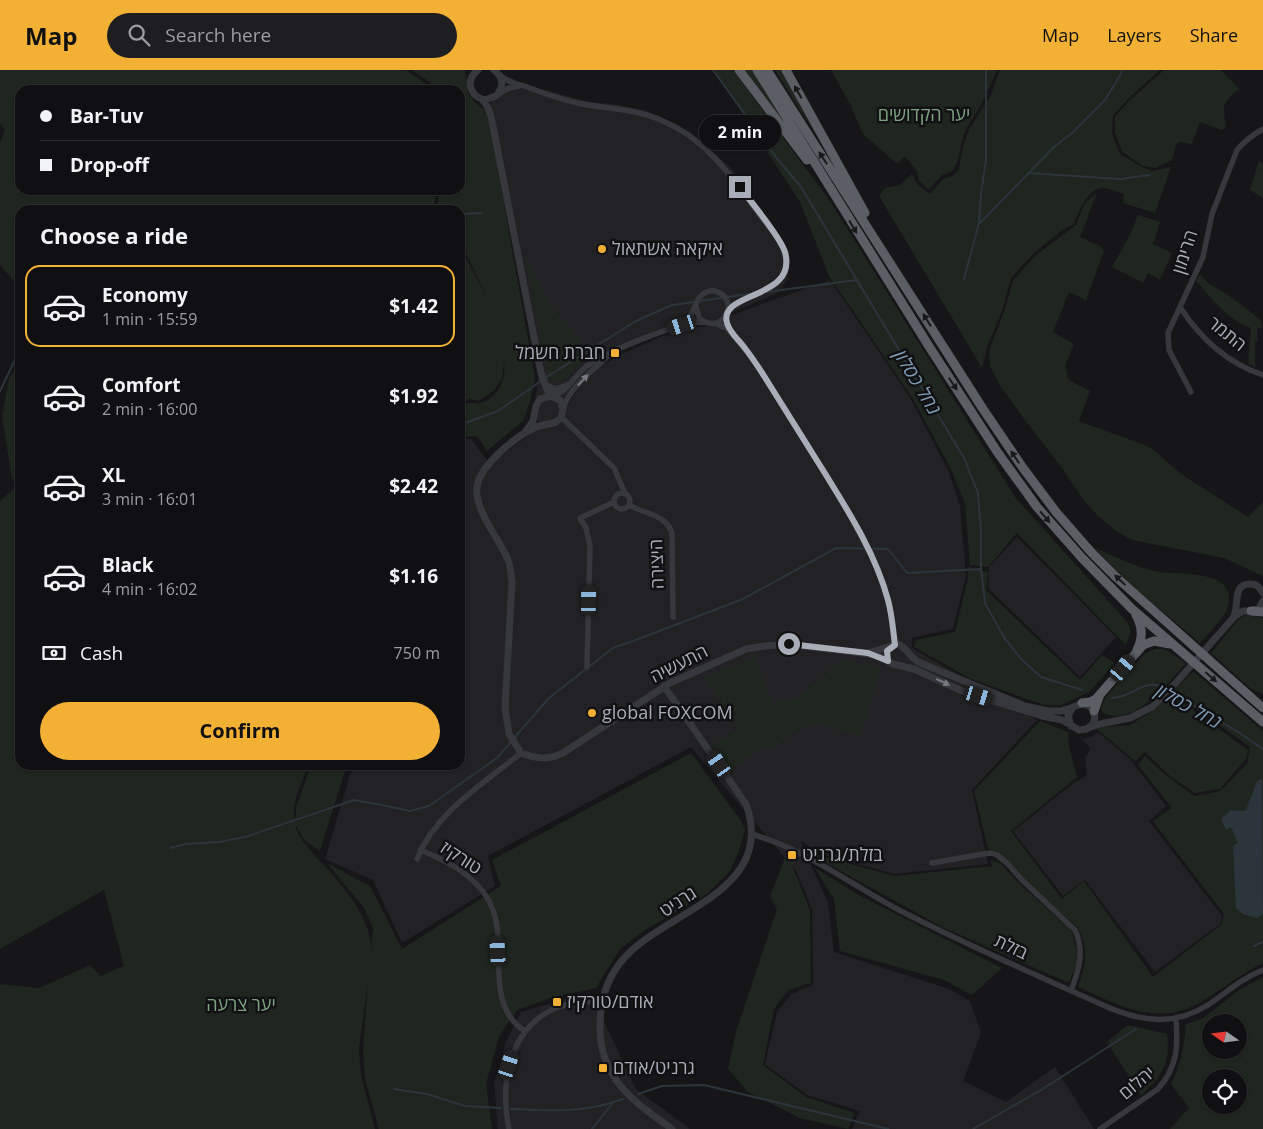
<!DOCTYPE html>
<html lang="en">
<head>
<meta charset="utf-8">
<style>
  :root { --surface:#101012; --page:#1e1e20; --text:#f1f3f6; --muted:#9c9d9f; --line:#303032; --accent:#f2b134 }
  body { margin:0; font-family:"Open Sans",Heebo,sans-serif; background:var(--page); color:var(--text); height:100vh; display:flex; flex-direction:column; font-size:19px; white-space:nowrap }
  * { box-sizing:border-box; margin:0 }
  p { font-size:16px; color:var(--muted) }
  .icon { flex:none; width:28px; height:28px; fill:none; stroke:currentColor; stroke-width:2; stroke-linecap:round; stroke-linejoin:round }
  .map { position:relative; flex:1; overflow:hidden }
  .details { position:absolute; left:15px; top:135px; width:450px; height:565px; display:flex; flex-direction:column; background:var(--surface); border-radius:15px; box-shadow:0 1px 4px #0004,0 0 0 1px var(--line) }
  .details>* { flex:none }
  .banner { position:absolute; left:15px; top:15px; width:450px; height:110px; border-radius:15px; box-shadow:0 1px 4px #0004,0 0 0 1px var(--line); display:grid; align-content:center; height:110px; padding:0 25px; background:var(--surface) }
  .needle { width:32px; rotate:284deg }
  .buttons { position:absolute; left:1202px; top:944px; display:grid; gap:10px }
  .buttons a { display:grid; place-items:center; width:45px; height:45px; border-radius:50%; background:var(--surface); box-shadow:0 1px 4px #0004,0 0 0 1px var(--line); font-size:25px }
  .end { position:absolute; width:22px; height:22px; margin:-11px; border:6px solid #a8adb8; background:#111; box-shadow:0 0 0 2px #111 }
  .from { border-radius:50% }
  .bubble { position:absolute; height:35px; border-radius:18px; background:var(--surface); box-shadow:0 1px 4px #0004,0 0 0 1px var(--line); font-size:16px; font-weight:700; line-height:35px; text-align:center }
  .car { position:absolute; width:15px; height:30px; margin:-15px -8px; border-radius:6px; box-shadow:0 0 4px 1px #0007; background:linear-gradient(#222 24%,#8ab4d8 0 40%,#222 0 76%,#8ab4d8 0 86%,#222 0) }
  .banner b { display:flex; align-items:center; gap:18px; height:48px; font-size:19px }
  .banner b+b { border-top:1px solid var(--line) }
  .banner i { width:12px; height:12px; background:var(--text) }
  ul { padding:0; list-style:none }
  li { display:flex; align-items:center; gap:15px; height:82px; margin:0 10px 8px; padding:0 15px; border:2px solid transparent; border-radius:15px }
  li div { flex:1 }
  li b { display:block; font-size:19px }
  li em { font-style:normal; font-weight:700 }
  li.current { border-color:var(--accent) }
  li>.icon { width:45px; height:45px; stroke-width:1.5 }
  h2 { padding:0 25px; font-size:22px; line-height:60px }
  .pay { display:flex; align-items:center; gap:12px; height:55px; padding:0 25px; font-size:19px }
  .pay p { margin-inline-start:auto }
  .cta { display:flex; gap:10px; margin-top:auto; padding:10px 25px }
  .cta a { flex:1; height:58px; border-radius:30px; background:var(--accent); color:#111; font-size:20px; font-weight:700; line-height:58px; text-align:center }
  header { display:flex; align-items:center; gap:30px; box-sizing:border-box; height:70px; padding:0 25px; background:var(--accent); color:#111 }
  header strong { font-size:24px }
  nav { display:flex; gap:28px; margin-inline-start:auto; font-size:18px }
  .search { width:350px; height:45px; background:var(--page); display:flex; align-items:center; gap:12px; box-sizing:border-box; padding:0 18px; border-radius:28px; color:var(--muted); font-size:19px }
  .map>svg:first-child { display:block }
  .built { fill:#222225 }
  .green { fill:#1e261f; fill-rule:evenodd }
  .water { fill:#2c353c }
  .lines { fill:none; stroke-linecap:round; stroke-linejoin:round }
  .stream { stroke:#2c353c; stroke-width:2 }
  .minor { stroke:#37383d; stroke-width:5.5 }
  .tertiary { stroke:#37383d; stroke-width:7 }
  .trunk { stroke:#5b5e65; stroke-width:9 }
  .oneway { fill:#18191b }
  .oneway2 { fill:#757881 }
  .route { stroke:#a8adb8; stroke-width:6 }
  .poi-dot { fill:#f2b134; stroke:#111113; stroke-width:2 }
  .labels { text-anchor:middle; stroke-width:5; stroke-linejoin:round; paint-order:stroke }
  .park-label { font-size:18px; fill:#7fa381; stroke:#111113 }
  .poi-label { font-size:18px; fill:#a8adb8; stroke:#111113; text-anchor:start }
  .street-label { font-size:18px; fill:#a8adb8; stroke:#111113 }
  .water-label { font-size:19px; font-style:italic; fill:#7f9bb3; stroke:#111113 }
</style>
</head>
<body>
<header>
<strong>Map</strong>
<div class="search"><svg class="icon" aria-label="search" viewBox="0 0 24 24"><circle cx="10" cy="10" r="6"/><path d="M15 15l6 6"/></svg>Search here</div>
<nav><a>Map</a><a>Layers</a><a>Share</a></nav>
</header>
<div class="map">
<svg width="1263" height="1059" viewBox="0 0 1263 1059">
  <rect width="100%" height="100%" fill="#161618"/>
  <!-- built -->
  <path class="built" d="M 523,14 L 590,32 L 620,35 L 646,41 L 689,61 L 732,99 L 779,166 L 786,176 L 790,188 L 789,201 L 786,212 L 777,223 L 731,243 L 717,256 L 690,255 L 655,267 L 624,280 L 603,293 L 601,296 L 622,284 L 660,267 L 690,257 L 719,256 L 731,245 L 830,210 L 909,326 L 948,400 L 960,436 L 966,506 L 953,559 L 912,568 L 912,578 L 1037,650 L 972,720 L 988,794 L 895,804 L 820,784 L 800,770 L 828,833 L 834,882 L 949,919 L 970,931 L 981,963 L 963,1011 L 1006,1032 L 1055,997 L 1094,1059 L 852,1059 L 860,1041 L 807,1025 L 765,994 L 777,942 L 791,924 L 813,915 L 812,839 L 796,801 L 691,677 L 488,786 L 495,816 L 402,873 L 373,810 L 325,789 L 353,695 L 460,695 L 460,371 L 471,369 L 490,394 L 537,359 L 560,351 L 567,335 L 583,312 L 566,334 L 560,348 L 544,354 L 537,350 L 533,338 L 536,325 L 538,306 L 489,48 L 491,33 L 494,25 L 506,15 Z
    M 1017,467 L 1116,567 L 1080,607 L 988,518 L 989,497 Z
    M 1099,663 L 1129,688 L 1166,736 L 1149,751 L 1222,846 L 1221,853 L 1155,902 L 1085,810 L 1063,826 L 1013,761 L 1075,712 L 1087,706 L 1085,687 L 1090,680 L 1089,676 L 1082,670 Z
    M 590,922 L 636,1019 L 690,1059 L 498,1059 L 494,1013 L 506,972 L 521,942 Z"/>
  <!-- green -->
  <path class="green" d="M 0,0 L 406,0 L 435,20 L 20,20 L 20,120 L 437,120 L 434,135 L 435,140 L 20,140 L 20,218 L 0,195 L 0,73 L 5,60 L 0,53 Z
    M 412,0 L 465,0 L 468,23 L 475,32 L 488,44 L 535,308 L 530,332 L 523,351 L 487,381 L 477,366 L 460,367 L 460,334 C 467,332 473,334 480,333 C 497,330 507,308 504,293 L 502,309 L 494,320 L 479,331 L 471,329 L 460,331 L 460,177 L 489,231 L 460,171 L 460,140 L 437,140 L 436,136 L 439,131 L 438,121 L 460,120 L 460,90 L 465,67 L 460,43 L 460,20 L 441,20 Z
    M 714,0 L 733,0 L 830,131 L 1015,427 L 1128,553 L 1131,562 L 1126,575 L 1017,463 L 988,497 L 970,495 L 965,434 L 951,399 L 912,327 L 829,206 L 800,132 Z
    M 744,0 L 752,0 L 804,79 Z
    M 775,0 L 783,0 L 831,89 Z
    M 831,0 L 997,0 L 982,33 L 967,57 L 963,67 L 957,93 L 952,101 L 941,106 L 929,120 L 919,111 L 918,103 L 905,86 L 897,94 L 863,64 L 851,36 Z
    M 1000,0 L 1160,0 L 1131,26 L 1113,45 L 1112,63 L 1120,84 L 1140,96 L 1152,101 L 1171,97 L 1155,143 L 1123,133 L 1124,124 C 1117,122 1110,119 1104,118 C 1088,116 1078,143 1074,154 L 1062,160 L 1034,183 L 1011,208 L 1002,241 L 987,277 L 982,298 L 879,126 L 885,118 L 900,115 L 912,104 L 917,114 L 930,124 L 942,110 L 954,105 L 959,99 L 963,76 L 969,60 L 991,25 Z
    M 1164,0 L 1221,0 L 1239,19 C 1221,34 1223,34 1226,57 L 1222,60 L 1200,52 L 1192,74 L 1180,72 L 1176,74 L 1172,90 L 1155,98 L 1143,96 L 1134,90 L 1122,81 L 1115,63 L 1115,47 L 1130,30 Z
    M 1259,91 L 1263,93 L 1263,128 L 1250,120 Z
    M 1097,123 L 1080,167 L 1102,177 L 1104,181 L 1086,230 L 1069,222 L 1053,262 L 1074,274 L 1065,296 L 1068,309 L 1076,314 L 1090,321 L 1079,351 L 1150,377 L 1181,404 L 1248,447 L 1263,432 L 1263,506 L 1224,488 L 1132,470 L 1116,461 L 1098,446 L 1082,428 L 1064,401 L 1022,346 L 1001,317 L 990,296 L 989,284 L 990,278 L 1004,242 L 1013,211 L 1035,186 L 1076,155 L 1085,133 Z
    M 1138,145 L 1160,152 L 1153,174 L 1172,183 L 1160,210 L 1148,203 L 1143,213 L 1112,197 L 1130,165 Z
    M 523,177 C 531,197 539,215 550,233 C 561,251 582,266 585,288 L 564,311 L 556,312 L 549,308 Z
    M 1200,204 L 1209,214 L 1227,224 L 1261,250 L 1262,258 L 1257,258 L 1258,271 L 1255,272 L 1255,298 L 1248,293 L 1251,258 C 1228,251 1211,227 1196,211 Z
    M 20,291 L 20,695 L 308,695 C 303,711 290,734 295,751 L 296,738 L 311,695 L 347,695 L 320,781 L 304,770 L 295,754 C 298,769 309,778 318,789 C 339,811 371,846 371,878 L 373,858 L 364,838 L 327,793 L 370,816 L 402,879 L 501,816 L 492,790 L 691,683 L 740,749 L 745,759 L 739,781 L 730,801 L 707,824 L 645,860 L 620,879 L 596,918 L 551,928 L 517,940 L 499,967 L 486,1014 L 492,1059 L 379,1059 L 365,1009 L 363,979 L 368,911 L 359,978 L 361,1005 L 375,1059 L 0,1059 L 0,914 L 39,918 L 90,895 L 101,906 L 124,896 L 104,820 L 0,879 L 0,431 L 17,416 L 12,408 L 2,347 L 9,308 Z
    M 1095,478 C 1116,487 1138,498 1160,502 C 1180,505 1224,500 1229,525 C 1229,529 1229,535 1227,540 C 1222,550 1208,564 1200,573 L 1128,512 Z
    M 968,497 L 988,502 L 986,520 L 1080,610 L 1102,585 L 1115,593 L 1089,622 L 1062,635 L 1044,635 L 973,610 L 914,577 L 916,570 L 955,562 L 968,508 Z
    M 1246,545 L 1263,548 L 1263,624 L 1250,618 L 1211,583 L 1239,549 Z
    M 1155,579 L 1164,579 L 1186,593 C 1169,612 1132,660 1102,642 L 1101,637 L 1106,627 L 1144,584 Z
    M 754,587 L 773,634 L 800,627 L 834,596 L 843,591 L 881,597 L 860,666 L 820,654 L 801,657 L 777,676 L 758,679 L 732,700 L 711,676 L 739,659 L 705,608 Z
    M 1193,601 L 1263,661 L 1263,893 C 1242,903 1224,918 1204,930 C 1159,959 1121,936 1078,917 C 1085,896 1090,878 1077,857 C 1060,842 1042,826 1026,810 C 1014,798 1005,782 988,779 L 974,721 L 1040,651 L 1068,662 L 1069,677 L 1077,707 L 1011,761 L 1062,829 L 1084,811 L 1153,907 L 1222,854 L 1224,844 L 1153,751 L 1172,738 L 1138,695 L 1145,686 C 1161,701 1176,714 1195,726 C 1203,724 1212,724 1219,721 C 1226,718 1239,700 1247,694 L 1250,677 L 1173,622 Z
    M 1171,624 L 1248,680 L 1246,689 L 1220,719 L 1195,723 L 1171,707 L 1145,682 L 1135,691 L 1096,658 L 1130,655 L 1156,639 Z
    M 787,783 L 810,840 L 811,913 L 788,920 L 774,939 L 763,995 L 806,1027 L 855,1043 L 848,1059 L 800,1048 L 748,1022 L 728,999 L 735,965 L 777,839 L 770,826 Z
    M 811,783 L 894,806 L 992,796 L 990,790 L 1000,793 L 1021,815 L 1072,861 L 1077,882 L 1077,894 L 1069,913 L 942,857 L 817,788 Z
    M 814,797 L 855,823 L 1002,898 L 972,925 L 944,910 L 840,881 L 834,829 Z
    M 1263,907 L 1263,1059 L 1170,1059 L 1189,1038 L 1171,1014 C 1181,994 1184,976 1186,954 L 1202,949 L 1239,920 ZM 1211,952 L 1239,952 L 1239,980 L 1211,980 ZM 1211,1008 L 1239,1008 L 1239,1035 L 1211,1035 Z
    M 1128,955 L 1167,964 C 1171,994 1161,1007 1141,1026 L 1107,972 Z"/>
  <!-- water -->
  <path class="water" d="M 1262,709 L 1263,844 L 1256,848 L 1243,844 L 1236,838 L 1233,776 L 1238,773 L 1231,757 L 1226,760 L 1221,749 L 1231,740 L 1242,741 L 1246,740 L 1257,711 Z"/>
  <g class="lines">
    <!-- stream -->
    <path class="stream" d="M 713,0 L 775,86 L 801,117 L 964,388 L 978,423 L 981,461 L 981,499 L 985,533 L 1005,569 L 1022,590 L 1041,607 L 1082,620
      M 1028,103 L 1120,109 L 1150,105
      M 258,140 L 267,136 L 327,136 L 347,140
      M 460,144 L 482,143
      M 980,153 L 1054,77 L 1072,63 L 1105,30 L 1121,4 L 1122,0
      M 964,209 L 979,153 L 981,124 L 986,90 L 986,0
      M 766,222 L 857,210
      M 727,227 L 749,224
      M 699,231 L 722,228
      M 545,308 L 636,251 L 672,235 L 695,232
      M 0,321 L 20,279
      M 460,355 L 498,341 L 541,311
      M 590,596 L 613,578 L 641,568 L 743,529 L 836,478 L 888,479 L 907,503 L 981,499
      M 1112,628 C 1132,628 1140,610 1161,616 L 1238,662 L 1263,679
      M 514,668 L 549,628 L 586,599
      M 170,778 L 185,774 L 219,772 L 245,767 L 354,730 L 382,735 L 410,741 L 429,736 L 497,688 L 511,672
      M 1254,876 L 1263,872
      M 394,1019 L 427,1024 L 465,1036 L 501,1038
      M 638,1024 L 662,1016 L 704,1015 L 888,1059
      M 511,1039 C 550,1041 586,1043 623,1029
      M 592,1059 L 612,1034
      M 973,1059 L 1041,1020 L 1136,959"/>
    <!-- minor -->
    <path class="minor" d="M 500,5 C 507,12 515,13 524,16 C 543,23 562,30 582,34 C 609,39 637,39 663,51 C 708,70 734,110 762,148 C 774,164 794,183 783,205 C 772,226 741,223 727,242
      M 500,23 L 509,18 L 519,16
      M 1180,237 C 1200,268 1227,293 1263,305
      M 685,253 C 695,244 694,230 703,224 C 707,221 713,220 718,222 C 741,232 721,267 699,248 L 696,236
      M 715,253 L 728,259 L 753,289 L 844,434 L 872,487 L 884,516 L 891,545 L 895,575
      M 1191,322 L 1169,280 L 1168,263 L 1203,187 L 1212,144 L 1237,80 C 1245,71 1252,65 1263,59
      M 553,326 C 567,322 576,304 587,296 C 607,281 683,250 706,252
      M 563,339 C 569,318 591,302 606,288
      M 561,347 L 614,398 L 625,423
      M614 431a8 8 0 1 1 16 0a8 8 0 1 1-16 0Z
      M 629,435 C 644,444 666,444 672,463 L 673,547
      M 587,597 L 590,476 L 586,458 L 580,448 L 614,432
      M 751,764 C 805,779 850,814 899,840 C 968,876 1041,907 1112,939 C 1145,952 1176,955 1208,935 C 1226,923 1242,908 1263,900
      M 420,780 C 449,791 482,809 493,840 C 507,879 484,935 525,961
      M 417,789 C 435,743 484,713 521,683
      M 932,793 L 983,784 L 991,783 L 997,785 L 1008,794 L 1021,809 L 1075,860 C 1085,882 1079,899 1071,921
      M 509,1059 C 495,992 524,925 602,932
      M 1100,1059 L 1158,1019 C 1178,996 1178,977 1176,949"/>
    <!-- tertiary -->
    <path class="tertiary" d="M 478,0 C 465,10 469,26 485,30 L 496,26 C 504,17 504,8 494,0
      M 482,29 L 487,36 L 491,46 L 541,303 L 547,320 L 553,326
      M 546,315 C 553,321 560,320 568,315
      M 525,362 L 533,351 L 536,336 L 540,329 L 551,326 L 560,330 L 563,339 C 562,345 561,349 556,352 C 549,355 541,354 534,358 C 515,367 480,395 477,417 C 474,440 499,468 508,490 C 511,497 511,505 512,512 L 505,638 L 509,664 L 521,683 C 537,689 548,690 563,683 L 670,613 L 746,579 L 765,576 L 789,574 L 877,585 L 893,594 L 914,599 L 962,621 L 1042,646 L 1062,650 L 1079,660 L 1087,659 L 1093,654 L 1095,647 L 1092,638 L 1084,633 L 1073,637 L 1068,646 L 1071,656
      M 1252,540 L 1259,538 L 1263,531
      M 1234,546 C 1239,535 1232,513 1251,514 C 1257,514 1260,518 1263,523
      M 871,582 L 898,574 C 906,577 910,587 918,592 L 1025,636 L 1049,641 L 1061,641 L 1072,638
      M 664,616 L 746,734 C 777,820 670,840 626,886 C 608,905 600,930 600,956 C 599,1008 634,1032 672,1059
      M 1091,657 L 1100,654 L 1130,648 L 1152,637 L 1166,624 L 1235,546 L 1243,541 L 1249,541"/>
    <!-- trunk -->
    <path class="trunk" d="M 739,0 L 807,90
      M 757,0 L 930,278 L 998,383 L 1037,437 L 1082,488 L 1132,539 L 1263,652
      M 767,0 L 983,339 L 1023,398 L 1056,442 L 1091,482 L 1117,508 L 1263,638
      M 786,0 L 865,143
      M 1251,541 L 1263,542
      M 1136,545 C 1143,557 1143,568 1137,580
      M 1082,633 L 1090,632 L 1096,629 L 1143,575 L 1154,571 L 1170,574
      M 1094,641 L 1099,627"/>
  </g>
  <!-- one-way arrows -->
  <defs><path id="oneway-solid" d="M-6-.8H1V-3.2L6.5 0L1 3.2V.8H-6Z" transform="scale(1.25)"/></defs>
  <g class="oneway">
    <use href="#oneway-solid" transform="translate(798 22) rotate(-119)"/>
    <use href="#oneway-solid" transform="translate(823 88) rotate(-123)"/>
    <use href="#oneway-solid" transform="translate(853 157) rotate(60)"/>
    <use href="#oneway-solid" transform="translate(927 250) rotate(-122)"/>
    <use href="#oneway-solid" transform="translate(953 314) rotate(57)"/>
    <use href="#oneway-solid" transform="translate(1015 387) rotate(-123)"/>
    <use href="#oneway-solid" transform="translate(1045 447) rotate(49)"/>
    <use href="#oneway-solid" transform="translate(1120 510) rotate(-137)"/>
    <use href="#oneway-solid" transform="translate(1211 607) rotate(41)"/>
  </g>
  <g class="oneway2">
    <use href="#oneway-solid" transform="translate(583 310) rotate(-47)"/>
    <use href="#oneway-solid" transform="translate(943 612) rotate(25)"/>
  </g>
  <g class="lines">
    <!-- route -->
    <path class="route" d="M 740,117 C 751,132 780,166 785,182 C 798,230 718,221 727,253 C 730,263 738,269 744,277 C 752,287 759,298 766,309 C 786,341 806,373 826,405 C 850,444 876,485 888,530 C 892,544 893,560 895,575 L 887,581 L 888,591 L 868,583 L 789,574"/>
  </g>
  <!-- markers -->
  <g class="poi-dot">
    <circle cx="602" cy="179" r="5"/>
    <rect x="610" y="278" width="10" height="10" rx="2.5"/>
    <circle cx="592" cy="643" r="5"/>
    <rect x="787" y="780" width="10" height="10" rx="2.5"/>
    <rect x="552" y="927" width="10" height="10" rx="2.5"/>
    <rect x="598" y="993" width="10" height="10" rx="2.5"/>
  </g>
  <g class="labels">
    <!-- park labels -->
    <g class="park-label">
      <text x="924" y="51">יער הקדושים</text>
      <text x="241" y="941">יער צרעה</text>
    </g>
    <!-- poi labels -->
    <g class="poi-label">
      <text x="612" y="185">איקאה אשתאול</text>
      <text x="605" y="289" text-anchor="end">חברת חשמל</text>
      <text x="602" y="649">global FOXCOM</text>
      <text x="802" y="791">בזלת/גרניט</text>
      <text x="567" y="938">אודם/טורקיז</text>
      <text x="613" y="1004">גרניט/אודם</text>
    </g>
    <!-- street labels -->
    <g class="street-label">
      <text transform="translate(1185 182) rotate(-72)" y="6">הרימון</text>
      <text transform="translate(1227 264) rotate(39)" y="6">התמר</text>
      <text transform="translate(657 494) rotate(-92)" y="6">היצירה</text>
      <text transform="translate(679 594) rotate(-27)" y="6">התעשיה</text>
      <text transform="translate(461 788) rotate(33)" y="6">טורקיז</text>
      <text transform="translate(678 832) rotate(-33)" y="6">גרניט</text>
      <text transform="translate(1011 877) rotate(25)" y="6">בזלת</text>
      <text transform="translate(1137 1013) rotate(-40)" y="6">יהלום</text>
    </g>
    <!-- water labels -->
    <g class="water-label">
      <text transform="translate(918 312) rotate(59)" y="7">נחל כסלון</text>
      <text transform="translate(1189 636) rotate(29)" y="7">נחל כסלון</text>
    </g>
  </g>
</svg>
<div class="buttons">
<a><svg class="needle" viewBox="-14 -14 28 28"><path d="M0-13l5 13h-10z" fill="#e53935"/><path d="M0 13l5-13h-10z" fill="#9c9d9f"/></svg></a>
<a><svg class="icon" aria-label="locate" viewBox="0 0 24 24"><circle cx="12" cy="12" r="6"/><path d="M12 2v4M12 18v4M2 12h4M18 12h4"/></svg></a>
</div>
<i class="end from" style="left:789px;top:574px"></i>
<i class="end" style="left:740px;top:117px"></i>
<div class="bubble" style="left:699px;top:45px;width:82px">2 min</div>
<i class="car" style="left:682px;top:255px;rotate:252deg"></i>
<i class="car" style="left:589px;top:530px;rotate:1deg"></i>
<i class="car" style="left:1123px;top:598px;rotate:40deg"></i>
<i class="car" style="left:979px;top:626px;rotate:107deg"></i>
<i class="car" style="left:719px;top:694px;rotate:325deg"></i>
<i class="car" style="left:498px;top:881px;rotate:357deg"></i>
<i class="car" style="left:509px;top:995px;rotate:18deg"></i>
<div class="banner">
<b><i class="from"></i>Bar-Tuv</b>
<b><i></i>Drop-off</b>
</div>
<section class="details">
<h2>Choose a ride</h2>
<ul>
<li class="current"><svg class="icon" aria-label="car" viewBox="0 0 24 24"><path d="M5 17H2v-5l4-1 3-4h7l3 4 3 1v5h-3M9 17h6M6 11h13"/><circle cx="7" cy="17" r="2"/><circle cx="17" cy="17" r="2"/></svg><div><b>Economy</b><p>1 min · 15:59</p></div><em>$1.42</em></li>
<li><svg class="icon" aria-label="car" viewBox="0 0 24 24"><path d="M5 17H2v-5l4-1 3-4h7l3 4 3 1v5h-3M9 17h6M6 11h13"/><circle cx="7" cy="17" r="2"/><circle cx="17" cy="17" r="2"/></svg><div><b>Comfort</b><p>2 min · 16:00</p></div><em>$1.92</em></li>
<li><svg class="icon" aria-label="car" viewBox="0 0 24 24"><path d="M5 17H2v-5l4-1 3-4h7l3 4 3 1v5h-3M9 17h6M6 11h13"/><circle cx="7" cy="17" r="2"/><circle cx="17" cy="17" r="2"/></svg><div><b>XL</b><p>3 min · 16:01</p></div><em>$2.42</em></li>
<li><svg class="icon" aria-label="car" viewBox="0 0 24 24"><path d="M5 17H2v-5l4-1 3-4h7l3 4 3 1v5h-3M9 17h6M6 11h13"/><circle cx="7" cy="17" r="2"/><circle cx="17" cy="17" r="2"/></svg><div><b>Black</b><p>4 min · 16:02</p></div><em>$1.16</em></li>
</ul>
<div class="pay"><svg class="icon" aria-label="cash" viewBox="0 0 24 24"><path d="M3 7h18v10H3z"/><circle cx="12" cy="12" r="2"/></svg>Cash<p>750 m</p></div>
<div class="cta"><a>Confirm</a></div>
</section>
</div>
</body>
</html>
